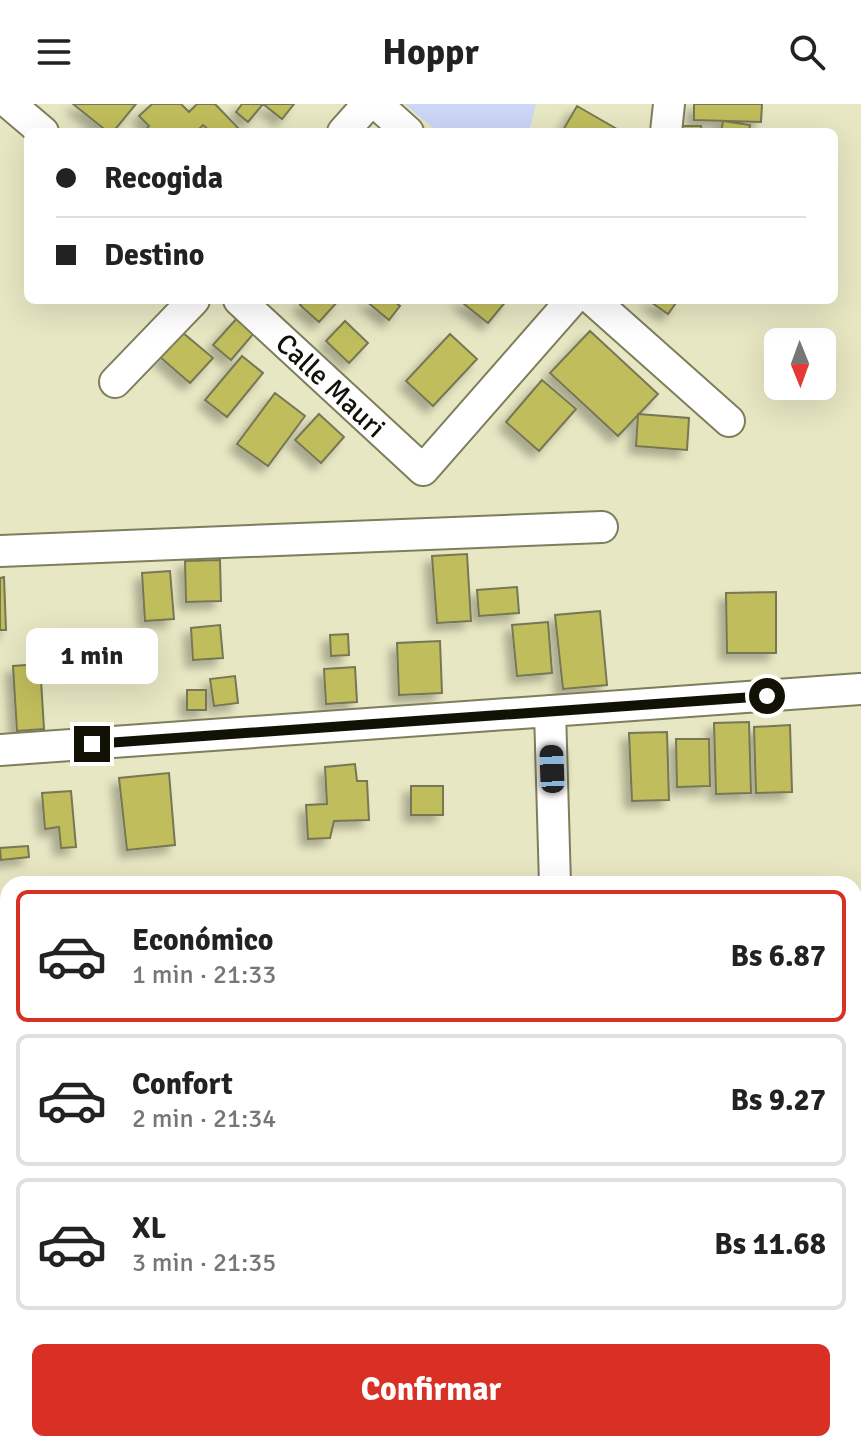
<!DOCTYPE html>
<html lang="es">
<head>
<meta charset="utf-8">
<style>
  :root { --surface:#fff; --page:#f6f6f6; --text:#222; --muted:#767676; --line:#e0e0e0; --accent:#d93025 }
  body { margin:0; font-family:Signika,sans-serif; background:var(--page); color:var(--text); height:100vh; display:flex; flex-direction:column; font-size:30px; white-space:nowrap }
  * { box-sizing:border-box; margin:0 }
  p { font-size:26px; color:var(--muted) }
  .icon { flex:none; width:44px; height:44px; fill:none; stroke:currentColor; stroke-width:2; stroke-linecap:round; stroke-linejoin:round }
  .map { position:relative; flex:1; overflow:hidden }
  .details { position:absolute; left:0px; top:772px; width:862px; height:576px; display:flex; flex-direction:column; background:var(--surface); border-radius:24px 24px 0 0; box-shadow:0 8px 32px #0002 }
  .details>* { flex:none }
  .hud { position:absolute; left:24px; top:24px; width:814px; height:176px; border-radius:12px; box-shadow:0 8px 32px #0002; display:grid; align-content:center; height:176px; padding:0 32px; background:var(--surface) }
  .needle { width:52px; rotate:179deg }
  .controls { position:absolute; left:764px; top:224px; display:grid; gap:16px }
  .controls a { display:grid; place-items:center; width:72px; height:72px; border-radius:12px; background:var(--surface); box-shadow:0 8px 32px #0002; font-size:40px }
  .end { position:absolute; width:36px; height:36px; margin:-18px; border:10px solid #111105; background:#fff; box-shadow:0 0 0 4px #fff }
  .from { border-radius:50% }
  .bubble { position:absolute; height:56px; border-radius:12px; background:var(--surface); box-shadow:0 8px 32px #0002; font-size:26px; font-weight:700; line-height:56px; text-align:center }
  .car { position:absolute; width:24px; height:48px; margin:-24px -12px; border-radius:10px; box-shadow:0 0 6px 2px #0007; background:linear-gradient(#222 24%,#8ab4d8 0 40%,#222 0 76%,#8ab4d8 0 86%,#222 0) }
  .hud b { display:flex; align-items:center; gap:28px; height:76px; font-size:30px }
  .hud b+b { border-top:2px solid var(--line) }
  .hud i { width:20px; height:20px; background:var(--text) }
  ul { padding:14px 0 0; list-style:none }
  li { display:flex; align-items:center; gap:24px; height:132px; margin:0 16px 12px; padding:0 16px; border:4px solid var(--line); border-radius:12px }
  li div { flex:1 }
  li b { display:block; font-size:30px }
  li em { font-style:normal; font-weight:700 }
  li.active { border-color:var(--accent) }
  li>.icon { width:72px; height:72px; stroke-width:1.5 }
  .action { display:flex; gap:16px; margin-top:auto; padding:16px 32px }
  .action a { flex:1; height:92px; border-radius:12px; background:var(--accent); color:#fff; font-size:32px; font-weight:700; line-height:92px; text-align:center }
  header { display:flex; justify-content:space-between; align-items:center; height:104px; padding:0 32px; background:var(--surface); font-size:36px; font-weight:700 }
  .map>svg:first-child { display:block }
  .green { fill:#ccd6f7 }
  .building { fill:#c0bd5c; stroke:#777756; stroke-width:2; filter:url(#shadow) }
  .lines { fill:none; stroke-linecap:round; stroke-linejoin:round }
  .minor-casing { stroke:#7e7e5d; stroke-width:34 }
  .minor { stroke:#fff; stroke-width:30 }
  .route { stroke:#111105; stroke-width:10 }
  .labels { text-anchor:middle; stroke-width:7; stroke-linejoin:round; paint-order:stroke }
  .street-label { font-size:28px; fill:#111105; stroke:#fff }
</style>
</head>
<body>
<header><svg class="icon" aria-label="menu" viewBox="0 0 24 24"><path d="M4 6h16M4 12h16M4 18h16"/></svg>Hoppr<svg class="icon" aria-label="search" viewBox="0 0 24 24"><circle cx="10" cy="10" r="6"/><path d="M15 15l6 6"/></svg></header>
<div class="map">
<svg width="861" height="1348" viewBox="0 0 861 1348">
  <defs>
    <filter id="shadow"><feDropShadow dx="-7" dy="7" stdDeviation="4" flood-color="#0004"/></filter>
  </defs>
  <rect width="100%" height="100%" fill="#e7e7c3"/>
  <!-- green -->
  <path class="green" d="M 405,0 L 536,0 L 529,28 L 438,28 Z"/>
  <!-- building -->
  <path class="building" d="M 73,0 L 136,0 L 113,28 L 108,28 Z
    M 152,0 L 181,0 L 189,8 L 197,0 L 215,0 L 242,28 L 211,28 L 203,21 L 196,28 L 143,28 L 149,22 L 139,12 Z
    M 242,0 L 294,0 L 282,15 L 263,0 L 248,18 L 236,8 Z
    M 694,0 L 762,0 L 761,18 L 694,16 Z
    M 577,2 L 622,28 L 562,28 Z
    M 723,17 L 750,21 L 749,28 L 721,28 Z
    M 680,22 L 701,22 L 702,28 L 680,28 Z
    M 305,196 L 339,196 L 319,218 L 300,201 Z
    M 393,196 L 400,202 L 389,216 L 366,197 Z
    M 459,196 L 507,196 L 488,219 Z
    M 648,196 L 678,196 L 668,210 Z
    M 237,214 L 255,228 L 231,256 L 213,241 Z
    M 345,217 L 368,239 L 349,259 L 326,237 Z
    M 590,227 L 658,290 L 618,332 L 550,269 Z
    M 182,228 L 213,254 L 190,279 L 160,253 Z
    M 450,230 L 477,255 L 433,302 L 406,277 Z
    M 242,252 L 263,269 L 227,313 L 205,296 Z
    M 542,276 L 576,305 L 539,347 L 506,318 Z
    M 275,289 L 305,312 L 268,362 L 237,340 Z
    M 319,310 L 344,333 L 321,359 L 295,336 Z
    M 638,310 L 689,314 L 687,346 L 636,342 Z
    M 467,450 L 471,517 L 437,519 L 432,452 Z
    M 220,456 L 221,497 L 186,498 L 185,457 Z
    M 170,467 L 174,515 L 145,517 L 142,469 Z
    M 4,473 L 6,526 L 0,526 L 0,474 Z
    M 517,483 L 519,509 L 479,512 L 477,486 Z
    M 776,488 L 776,549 L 727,549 L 726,489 Z
    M 600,507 L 607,581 L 563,585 L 555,511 Z
    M 548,518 L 552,569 L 517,572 L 512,521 Z
    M 220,521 L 223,554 L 193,556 L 191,524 Z
    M 348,530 L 349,551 L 331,552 L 330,531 Z
    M 440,537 L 442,589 L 399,591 L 397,539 Z
    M 40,560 L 44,625 L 17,627 L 13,562 Z
    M 355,563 L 357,598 L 326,600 L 324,565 Z
    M 235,572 L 238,599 L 214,602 L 210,575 Z
    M 187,586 L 206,586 L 206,606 L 187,606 Z
    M 749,618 L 751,689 L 716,690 L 714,619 Z
    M 790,621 L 792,688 L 756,689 L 754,623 Z
    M 667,628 L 669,696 L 632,697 L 629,629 Z
    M 676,635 L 709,635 L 710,682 L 677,683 Z
    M 355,660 L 357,677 L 367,677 L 369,716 L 334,717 L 330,734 L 308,735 L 306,701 L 327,700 L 325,663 Z
    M 169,669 L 175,741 L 127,746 L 119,674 Z
    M 411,682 L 443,682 L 443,711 L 411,711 Z
    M 71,687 L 76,743 L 61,744 L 59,723 L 45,725 L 42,689 Z
    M 28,742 L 29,753 L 1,756 L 0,744 Z
    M 132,1340 L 224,1340 L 224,1347 L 132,1347 Z"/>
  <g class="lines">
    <!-- minor casing -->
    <g class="minor-casing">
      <path id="minor" d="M 10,0 L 43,28
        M 377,0 L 408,28
        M 343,28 L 368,0
        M 666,28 L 669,0
        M 239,196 L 423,366 L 572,196
        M 593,196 L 729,317
        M 115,278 L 194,196
        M 0,447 L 602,423
        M 550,607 L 555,780
        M 0,646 L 860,585
        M 854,1115 L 861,1115
        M 0,1121 L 8,1121
        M 277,1340 L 278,1348"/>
    </g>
    <!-- minor -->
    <use href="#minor" class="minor"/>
  </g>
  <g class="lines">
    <!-- route -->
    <path class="route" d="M 92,640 L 767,592"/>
  </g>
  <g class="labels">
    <!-- street labels -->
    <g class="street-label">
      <text transform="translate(331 281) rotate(43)" y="10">Calle Mauri</text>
    </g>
  </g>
</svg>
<div class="controls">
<a><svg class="needle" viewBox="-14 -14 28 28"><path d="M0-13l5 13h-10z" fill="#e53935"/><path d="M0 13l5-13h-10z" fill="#767676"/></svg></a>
</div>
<i class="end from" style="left:767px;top:592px"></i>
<i class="end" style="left:92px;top:640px"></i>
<div class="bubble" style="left:26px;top:524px;width:132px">1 min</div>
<i class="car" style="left:552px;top:665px;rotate:358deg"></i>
<div class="hud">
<b><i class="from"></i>Recogida</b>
<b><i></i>Destino</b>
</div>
<section class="details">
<ul>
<li class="active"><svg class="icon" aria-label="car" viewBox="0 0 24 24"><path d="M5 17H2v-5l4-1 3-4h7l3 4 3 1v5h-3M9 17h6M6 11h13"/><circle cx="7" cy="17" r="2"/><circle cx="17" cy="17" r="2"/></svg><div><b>Económico</b><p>1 min · 21:33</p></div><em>Bs 6.87</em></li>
<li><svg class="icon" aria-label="car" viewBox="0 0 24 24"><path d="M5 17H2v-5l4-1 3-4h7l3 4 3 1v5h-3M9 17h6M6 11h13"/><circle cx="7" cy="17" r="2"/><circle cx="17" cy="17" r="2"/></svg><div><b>Confort</b><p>2 min · 21:34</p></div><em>Bs 9.27</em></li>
<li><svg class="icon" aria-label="car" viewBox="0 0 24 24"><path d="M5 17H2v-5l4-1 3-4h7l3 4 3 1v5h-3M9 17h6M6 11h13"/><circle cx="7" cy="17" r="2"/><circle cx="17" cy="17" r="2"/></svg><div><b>XL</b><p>3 min · 21:35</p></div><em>Bs 11.68</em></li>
</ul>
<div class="action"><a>Confirmar</a></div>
</section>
</div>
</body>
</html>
